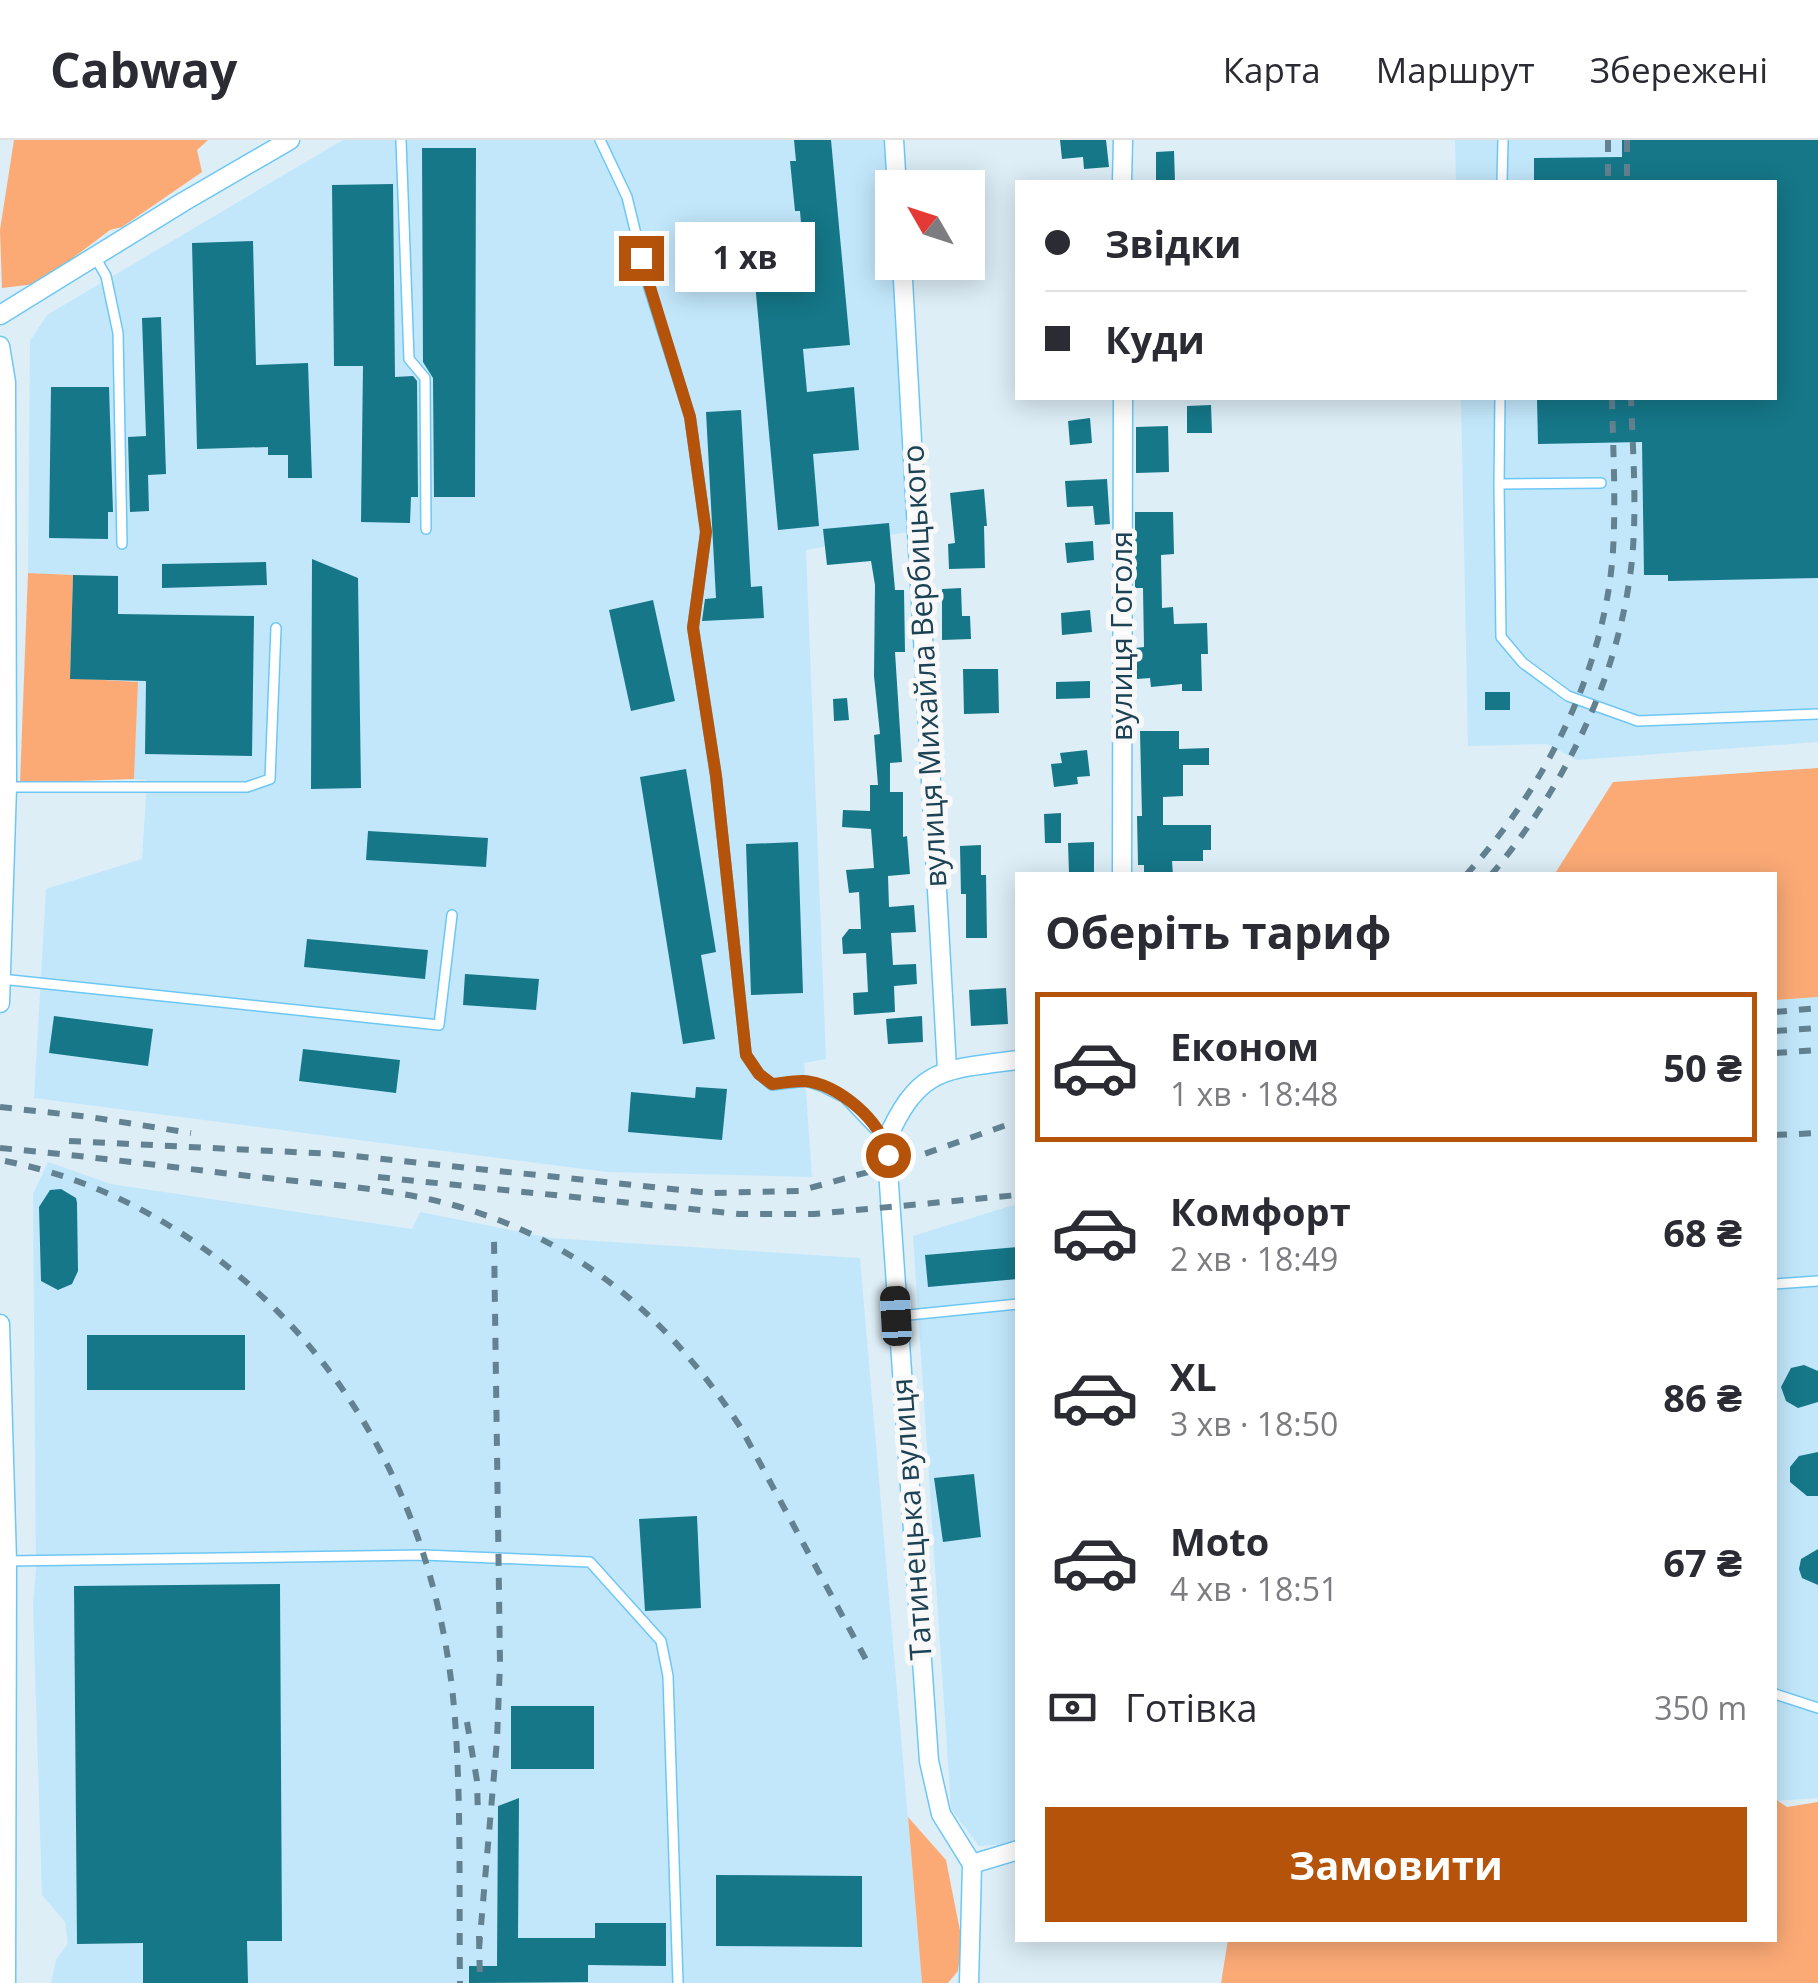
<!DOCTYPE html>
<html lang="uk">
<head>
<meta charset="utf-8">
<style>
  :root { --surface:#fff; --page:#f7f7f7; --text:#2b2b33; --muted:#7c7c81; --line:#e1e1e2; --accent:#b45309 }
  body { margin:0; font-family:"Open Sans",sans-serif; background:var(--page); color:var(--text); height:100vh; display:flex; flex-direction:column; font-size:38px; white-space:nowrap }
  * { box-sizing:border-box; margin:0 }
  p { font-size:32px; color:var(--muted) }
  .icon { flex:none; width:55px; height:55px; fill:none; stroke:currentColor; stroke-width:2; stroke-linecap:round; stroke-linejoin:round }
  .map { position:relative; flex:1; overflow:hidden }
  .side { position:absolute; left:1015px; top:732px; width:762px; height:1070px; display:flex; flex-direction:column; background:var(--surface); border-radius:0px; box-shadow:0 5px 25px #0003 }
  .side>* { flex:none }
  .guide { position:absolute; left:1015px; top:40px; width:762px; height:220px; border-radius:0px; box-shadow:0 5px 25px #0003; display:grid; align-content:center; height:220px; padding:0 30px; background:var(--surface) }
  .needle { width:65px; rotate:309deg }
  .tools { position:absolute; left:875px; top:30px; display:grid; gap:20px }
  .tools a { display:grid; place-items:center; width:110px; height:110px; border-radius:0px; background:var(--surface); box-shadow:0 5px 25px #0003; font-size:50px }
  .end { position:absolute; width:45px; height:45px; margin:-22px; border:12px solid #b45309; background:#fff; box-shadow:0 0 0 5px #fff }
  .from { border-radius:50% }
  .bubble { position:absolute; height:70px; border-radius:0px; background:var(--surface); box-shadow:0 5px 25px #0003; font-size:32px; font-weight:700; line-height:70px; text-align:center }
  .car { position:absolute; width:30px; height:60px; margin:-30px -15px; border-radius:12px; box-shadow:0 0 8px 2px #0007; background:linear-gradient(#222 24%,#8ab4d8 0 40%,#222 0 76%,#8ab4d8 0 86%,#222 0) }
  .guide b { display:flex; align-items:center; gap:35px; height:95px; font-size:38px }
  .guide b+b { border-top:2px solid var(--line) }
  .guide i { width:25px; height:25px; background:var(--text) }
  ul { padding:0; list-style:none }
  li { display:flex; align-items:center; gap:30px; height:150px; margin:0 20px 15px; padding:0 10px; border:5px solid transparent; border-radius:0px }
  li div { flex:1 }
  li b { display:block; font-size:38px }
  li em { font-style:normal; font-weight:700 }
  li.selected { border-color:var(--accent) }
  li>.icon { width:90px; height:90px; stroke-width:1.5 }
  h2 { padding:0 30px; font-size:45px; line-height:120px }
  .pay { display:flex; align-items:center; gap:25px; height:110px; padding:0 30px; font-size:38px }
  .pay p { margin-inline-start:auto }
  .cta { display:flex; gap:20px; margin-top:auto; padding:20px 30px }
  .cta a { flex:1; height:115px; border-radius:0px; background:var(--accent); color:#fff; font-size:40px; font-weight:700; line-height:115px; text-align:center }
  header { display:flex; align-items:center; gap:60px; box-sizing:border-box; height:140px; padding:0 50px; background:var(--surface); border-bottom:2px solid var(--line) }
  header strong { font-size:48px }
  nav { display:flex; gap:55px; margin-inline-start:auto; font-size:35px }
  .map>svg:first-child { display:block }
  .built { fill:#c2e7fb }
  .green { fill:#fbaa76 }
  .building { fill:#157788 }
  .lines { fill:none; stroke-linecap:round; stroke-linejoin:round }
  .service-casing { stroke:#6dc7f5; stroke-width:12 }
  .minor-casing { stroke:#6dc7f5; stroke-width:21 }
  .service { stroke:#fff; stroke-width:9 }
  .minor { stroke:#fff; stroke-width:18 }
  .rail { stroke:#638291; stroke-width:6; stroke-dasharray:12 12; stroke-linecap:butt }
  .route { stroke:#b45309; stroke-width:12 }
  .labels { text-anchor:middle; stroke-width:10; stroke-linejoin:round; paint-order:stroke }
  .street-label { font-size:30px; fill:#1c4255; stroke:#f8f8f8 }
</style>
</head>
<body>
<header>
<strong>Cabway</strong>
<nav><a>Карта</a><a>Маршрут</a><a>Збережені</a></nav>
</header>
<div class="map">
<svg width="1818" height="1843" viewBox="0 0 1818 1843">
  <rect width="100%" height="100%" fill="#ddeef7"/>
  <!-- built -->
  <path class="built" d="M 343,0 L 894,0 L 892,122 L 902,123 L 919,390 L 806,410 L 826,919 L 804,923 L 812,1037 L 607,1032 L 34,958 L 46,749 L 142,719 L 147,640 L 134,639 L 138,542 L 120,540 L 73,435 L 28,433 L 30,201 L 47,175 Z
    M 1455,0 L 1818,0 L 1818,602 L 1577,620 L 1547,604 L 1468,606 L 1461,258 L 1775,258 L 1775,42 L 1456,42 Z
    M 1818,857 L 1818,1658 L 1775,1661 L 1775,860 Z
    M 48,1022 L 111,1044 L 412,1089 L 420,1072 L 551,1098 L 860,1118 L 922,1843 L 51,1843 L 56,1820 L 68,1803 L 65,1782 L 42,1755 L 33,1465 L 36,1429 L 33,1054 Z
    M 1017,1064 L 1017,1703 L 979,1706 L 951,1669 L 913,1096 Z"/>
  <!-- green -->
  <path class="green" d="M 14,0 L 208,0 L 197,10 L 202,32 L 122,87 L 110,90 L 45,139 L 35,144 L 2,148 L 0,90 Z
    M 28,433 L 73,435 L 70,538 L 138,542 L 134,639 L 20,643 Z
    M 1818,628 L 1818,857 L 1775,860 L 1775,735 L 1554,735 L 1613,642 Z
    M 1775,1659 L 1787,1667 L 1818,1662 L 1818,1843 L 1221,1843 L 1228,1800 L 1775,1800 Z
    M 908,1677 L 946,1720 L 962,1801 L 958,1831 L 948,1843 L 922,1843 Z"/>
  <!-- building -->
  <path class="building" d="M 794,0 L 831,0 L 850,205 L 803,209 L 807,252 L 854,247 L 859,310 L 813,314 L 819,386 L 778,390 L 752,111 L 803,107 L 800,71 L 795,71 L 790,21 L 796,21 Z
    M 1060,0 L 1106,0 L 1109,27 L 1084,29 L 1083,17 L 1062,19 Z
    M 1622,0 L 1818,0 L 1818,438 L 1668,441 L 1668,435 L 1644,435 L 1642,302 L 1538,304 L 1537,258 L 1775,258 L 1775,42 L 1534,42 L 1534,18 L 1622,17 Z
    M 422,8 L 476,8 L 475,357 L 434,357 L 433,238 L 423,222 Z
    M 1174,11 L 1175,42 L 1156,42 L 1156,12 Z
    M 393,44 L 395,237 L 413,236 L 417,241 L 418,357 L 411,357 L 410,383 L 361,382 L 363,226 L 334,226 L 332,45 Z
    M 253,101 L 256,225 L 308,223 L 312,338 L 288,338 L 288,315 L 268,315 L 268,307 L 197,309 L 192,103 Z
    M 161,177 L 166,334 L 148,335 L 149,371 L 130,372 L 128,297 L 146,296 L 142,178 Z
    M 51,247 L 109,247 L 113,372 L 108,372 L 108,399 L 49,398 Z
    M 1211,265 L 1212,293 L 1187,293 L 1187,266 Z
    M 741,270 L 751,447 L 762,446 L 764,478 L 702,481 L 705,459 L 716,458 L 706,272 Z
    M 1090,278 L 1092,303 L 1070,305 L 1068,281 Z
    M 1168,286 L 1169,332 L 1136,333 L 1136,287 Z
    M 1107,339 L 1110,384 L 1095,385 L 1093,366 L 1067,367 L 1065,341 Z
    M 984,349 L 987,386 L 984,386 L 985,428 L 949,429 L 948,404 L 955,403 L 950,353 Z
    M 1135,372 L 1173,372 L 1174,414 L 1161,415 L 1162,468 L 1173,467 L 1174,484 L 1207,483 L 1208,514 L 1201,514 L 1202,551 L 1182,551 L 1182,544 L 1151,547 L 1150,538 L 1137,539 L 1135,508 L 1144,507 L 1143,448 L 1135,448 Z
    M 889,383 L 895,450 L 904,450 L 905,512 L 895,512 L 902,622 L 890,623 L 890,652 L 903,652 L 903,697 L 907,696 L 910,734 L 888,736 L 889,767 L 914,765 L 916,792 L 891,793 L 893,825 L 916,824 L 917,844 L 894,846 L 895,872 L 854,875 L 853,853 L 868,852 L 866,813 L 843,814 L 842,798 L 849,789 L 861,789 L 859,752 L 849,753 L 846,730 L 874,728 L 871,689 L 842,687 L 843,670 L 870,671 L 870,645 L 878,645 L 874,595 L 880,594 L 874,536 L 875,445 L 871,421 L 827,425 L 823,389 Z
    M 1093,401 L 1094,420 L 1067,423 L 1065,403 Z
    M 312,419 L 358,438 L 361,648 L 311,649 Z
    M 266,422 L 267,445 L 162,448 L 162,424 Z
    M 73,435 L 118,436 L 118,474 L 254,476 L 252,616 L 145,614 L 146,541 L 70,539 Z
    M 961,448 L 962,476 L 970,476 L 971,499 L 942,500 L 942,449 Z
    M 653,460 L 675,561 L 631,571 L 609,470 Z
    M 1090,470 L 1092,492 L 1062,495 L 1061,473 Z
    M 963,529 L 998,529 L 999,573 L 964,574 Z
    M 1090,541 L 1090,558 L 1056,559 L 1056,542 Z
    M 1485,552 L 1510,552 L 1510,570 L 1485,570 Z
    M 847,558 L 849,580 L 834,581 L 833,559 Z
    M 1140,591 L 1179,591 L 1179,609 L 1209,608 L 1209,625 L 1183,625 L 1183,656 L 1163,657 L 1163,685 L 1211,685 L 1211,710 L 1203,710 L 1203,721 L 1172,721 L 1173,735 L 1144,735 L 1144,725 L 1138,725 L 1137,676 L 1142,676 Z
    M 1087,610 L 1090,636 L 1077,637 L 1078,644 L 1054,647 L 1051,624 L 1062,623 L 1060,613 Z
    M 686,629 L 716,812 L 701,815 L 715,899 L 683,904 L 640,637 Z
    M 1061,673 L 1061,703 L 1045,703 L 1044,674 Z
    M 368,691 L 488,698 L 486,727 L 366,720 Z
    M 798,702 L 803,853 L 751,855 L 746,704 Z
    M 1094,702 L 1094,732 L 1069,733 L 1068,703 Z
    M 981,705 L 981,735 L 986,735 L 987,798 L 966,798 L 966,754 L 961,754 L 960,706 Z
    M 307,799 L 428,810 L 425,839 L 304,827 Z
    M 465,834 L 539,839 L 536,870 L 463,865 Z
    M 1006,848 L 1008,884 L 971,886 L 969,850 Z
    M 54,876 L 153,889 L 148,926 L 49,913 Z
    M 922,876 L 923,902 L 888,904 L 886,879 Z
    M 303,909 L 400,920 L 396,953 L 299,941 Z
    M 696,947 L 727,949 L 722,1000 L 628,992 L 631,952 L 695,958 Z
    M 61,1049 L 76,1058 L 77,1063 L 78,1131 L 72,1144 L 58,1150 L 41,1141 L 39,1067 L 50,1050 Z
    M 1018,1107 L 1018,1139 L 928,1147 L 925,1115 Z
    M 87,1195 L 245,1195 L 245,1250 L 87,1250 Z
    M 1804,1225 L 1818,1231 L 1818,1262 L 1798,1268 L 1786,1261 L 1781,1247 L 1791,1228 Z
    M 1818,1312 L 1818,1356 L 1807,1356 L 1790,1342 L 1790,1327 L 1799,1316 Z
    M 974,1334 L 981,1397 L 943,1402 L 934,1338 Z
    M 697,1376 L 701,1468 L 645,1471 L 639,1379 Z
    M 1818,1409 L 1818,1445 L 1802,1438 L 1799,1429 L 1801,1419 Z
    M 280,1444 L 282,1801 L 247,1801 L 248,1843 L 143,1843 L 143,1803 L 77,1804 L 74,1446 Z
    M 511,1566 L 594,1566 L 594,1629 L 511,1629 Z
    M 519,1658 L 518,1798 L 595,1798 L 595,1783 L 666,1783 L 666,1826 L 588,1825 L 588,1842 L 469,1843 L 469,1826 L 497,1826 L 498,1666 Z
    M 716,1735 L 862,1736 L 862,1807 L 716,1806 Z"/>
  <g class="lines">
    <!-- service casing -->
    <g class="service-casing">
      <path id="service" d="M 401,0 L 409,219 L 425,238 L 426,389
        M 600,0 L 627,57 L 649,148 L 690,277 L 706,392 L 693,487 L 716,636 L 746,915 L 759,934 L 772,945 L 806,941 L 821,946 L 845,958 L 886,1001
        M 1502,42 L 1503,0
        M 95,117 L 106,136 L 118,193 L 122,404
        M 1500,258 L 1499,344 L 1601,343
        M 1499,344 L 1501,497 L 1523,523 L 1568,556 L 1638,581 L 1818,574
        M 7,647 L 247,647 L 270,639 L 276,488
        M 1,839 L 439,885 L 452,775
        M 1775,1144 L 1818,1141
        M 899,1176 L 1018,1164
        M 7,1421 L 424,1415 L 590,1422 L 661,1501 L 668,1536 L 678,1843
        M 1775,1554 L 1818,1568"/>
    </g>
    <!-- minor casing -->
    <g class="minor-casing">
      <path id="minor" d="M 894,0 L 897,48
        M 1122,42 L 1123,0
        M 902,122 L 947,929
        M 0,175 L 183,62 L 290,0
        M 0,206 L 6,242 L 7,647 L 0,863
        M 1122,735 L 1123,258
        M 0,1184 L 7,1421 L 6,1843
        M 972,1724 L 1018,1710
        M 969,1843 L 972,1724 L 941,1674 L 929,1621 L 886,1001 C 919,926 943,930 1018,920"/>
    </g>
    <!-- service -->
    <use href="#service" class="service"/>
    <!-- minor -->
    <use href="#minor" class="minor"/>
    <!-- rail -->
    <path class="rail" d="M 1608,0 L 1608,42
      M 1627,0 L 1627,42
      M 1466,735 C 1545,648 1605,530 1613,411 C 1616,361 1613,308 1612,258
      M 1491,735 C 1559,654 1611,553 1628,449 C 1639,387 1633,320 1631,258
      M 1775,872 L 1818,868
      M 1775,891 L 1818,888
      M 1775,913 L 1818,910
      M 0,967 L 90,977 L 191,993
      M 1775,995 L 1818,993
      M 69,1001 L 334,1014 L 711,1053 L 799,1051 L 890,1026 L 1018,981
      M 0,1008 C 86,1016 172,1027 257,1037 C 322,1044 390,1048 453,1065 C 580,1100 671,1180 741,1288 L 870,1527
      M 5,1021 C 96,1039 175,1081 245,1141 C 379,1257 446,1419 456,1594 C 461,1676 459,1760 460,1843
      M 378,1037 L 739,1074 L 814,1074 L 1018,1055
      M 467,1582 L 477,1641 L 478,1676
      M 479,1796 L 480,1843
      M 479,1809 L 497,1600 L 500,1523 L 494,1099"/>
  </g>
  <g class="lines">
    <!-- route -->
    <path class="route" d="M 641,118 L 690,277 L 706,392 L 693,488 L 716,636 L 746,915 L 759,934 L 772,944 C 782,943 793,941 803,941 C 837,942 884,983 888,1015"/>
  </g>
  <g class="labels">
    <!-- street labels -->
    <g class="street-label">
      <text transform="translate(1122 496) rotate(-90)" y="10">вулиця Гоголя</text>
      <text transform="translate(925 526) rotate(-93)" y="10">вулиця Михайла Вербицького</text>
      <text transform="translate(912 1379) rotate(-94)" y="10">Татинецька вулиця</text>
    </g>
  </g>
</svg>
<div class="tools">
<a><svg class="needle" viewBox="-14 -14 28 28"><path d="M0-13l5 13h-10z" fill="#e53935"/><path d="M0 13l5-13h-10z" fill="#7c7c81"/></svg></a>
</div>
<i class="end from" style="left:888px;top:1015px"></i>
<i class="end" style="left:641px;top:118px"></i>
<div class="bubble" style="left:675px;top:82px;width:140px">1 хв</div>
<i class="car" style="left:896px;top:1176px;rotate:357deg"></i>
<div class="guide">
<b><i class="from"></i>Звідки</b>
<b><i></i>Куди</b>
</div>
<section class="side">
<h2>Оберіть тариф</h2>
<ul>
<li class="selected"><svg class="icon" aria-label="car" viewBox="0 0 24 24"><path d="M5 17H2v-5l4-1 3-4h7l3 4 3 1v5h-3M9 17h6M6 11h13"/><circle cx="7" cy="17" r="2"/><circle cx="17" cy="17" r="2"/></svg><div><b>Економ</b><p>1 хв · 18:48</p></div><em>50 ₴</em></li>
<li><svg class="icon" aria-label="car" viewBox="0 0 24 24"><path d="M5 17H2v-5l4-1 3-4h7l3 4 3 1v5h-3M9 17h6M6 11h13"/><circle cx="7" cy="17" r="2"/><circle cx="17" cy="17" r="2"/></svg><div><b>Комфорт</b><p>2 хв · 18:49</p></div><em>68 ₴</em></li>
<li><svg class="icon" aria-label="car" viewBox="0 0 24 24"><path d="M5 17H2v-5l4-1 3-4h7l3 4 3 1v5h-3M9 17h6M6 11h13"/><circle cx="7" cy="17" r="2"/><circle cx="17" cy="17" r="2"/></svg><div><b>XL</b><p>3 хв · 18:50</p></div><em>86 ₴</em></li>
<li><svg class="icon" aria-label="car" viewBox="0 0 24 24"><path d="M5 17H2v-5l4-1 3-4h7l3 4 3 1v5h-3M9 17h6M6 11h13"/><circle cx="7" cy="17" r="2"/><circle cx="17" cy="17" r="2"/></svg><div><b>Moto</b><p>4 хв · 18:51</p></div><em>67 ₴</em></li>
</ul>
<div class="pay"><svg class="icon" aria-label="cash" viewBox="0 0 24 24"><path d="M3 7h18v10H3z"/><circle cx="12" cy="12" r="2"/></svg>Готівка<p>350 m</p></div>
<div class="cta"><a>Замовити</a></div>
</section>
</div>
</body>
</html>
